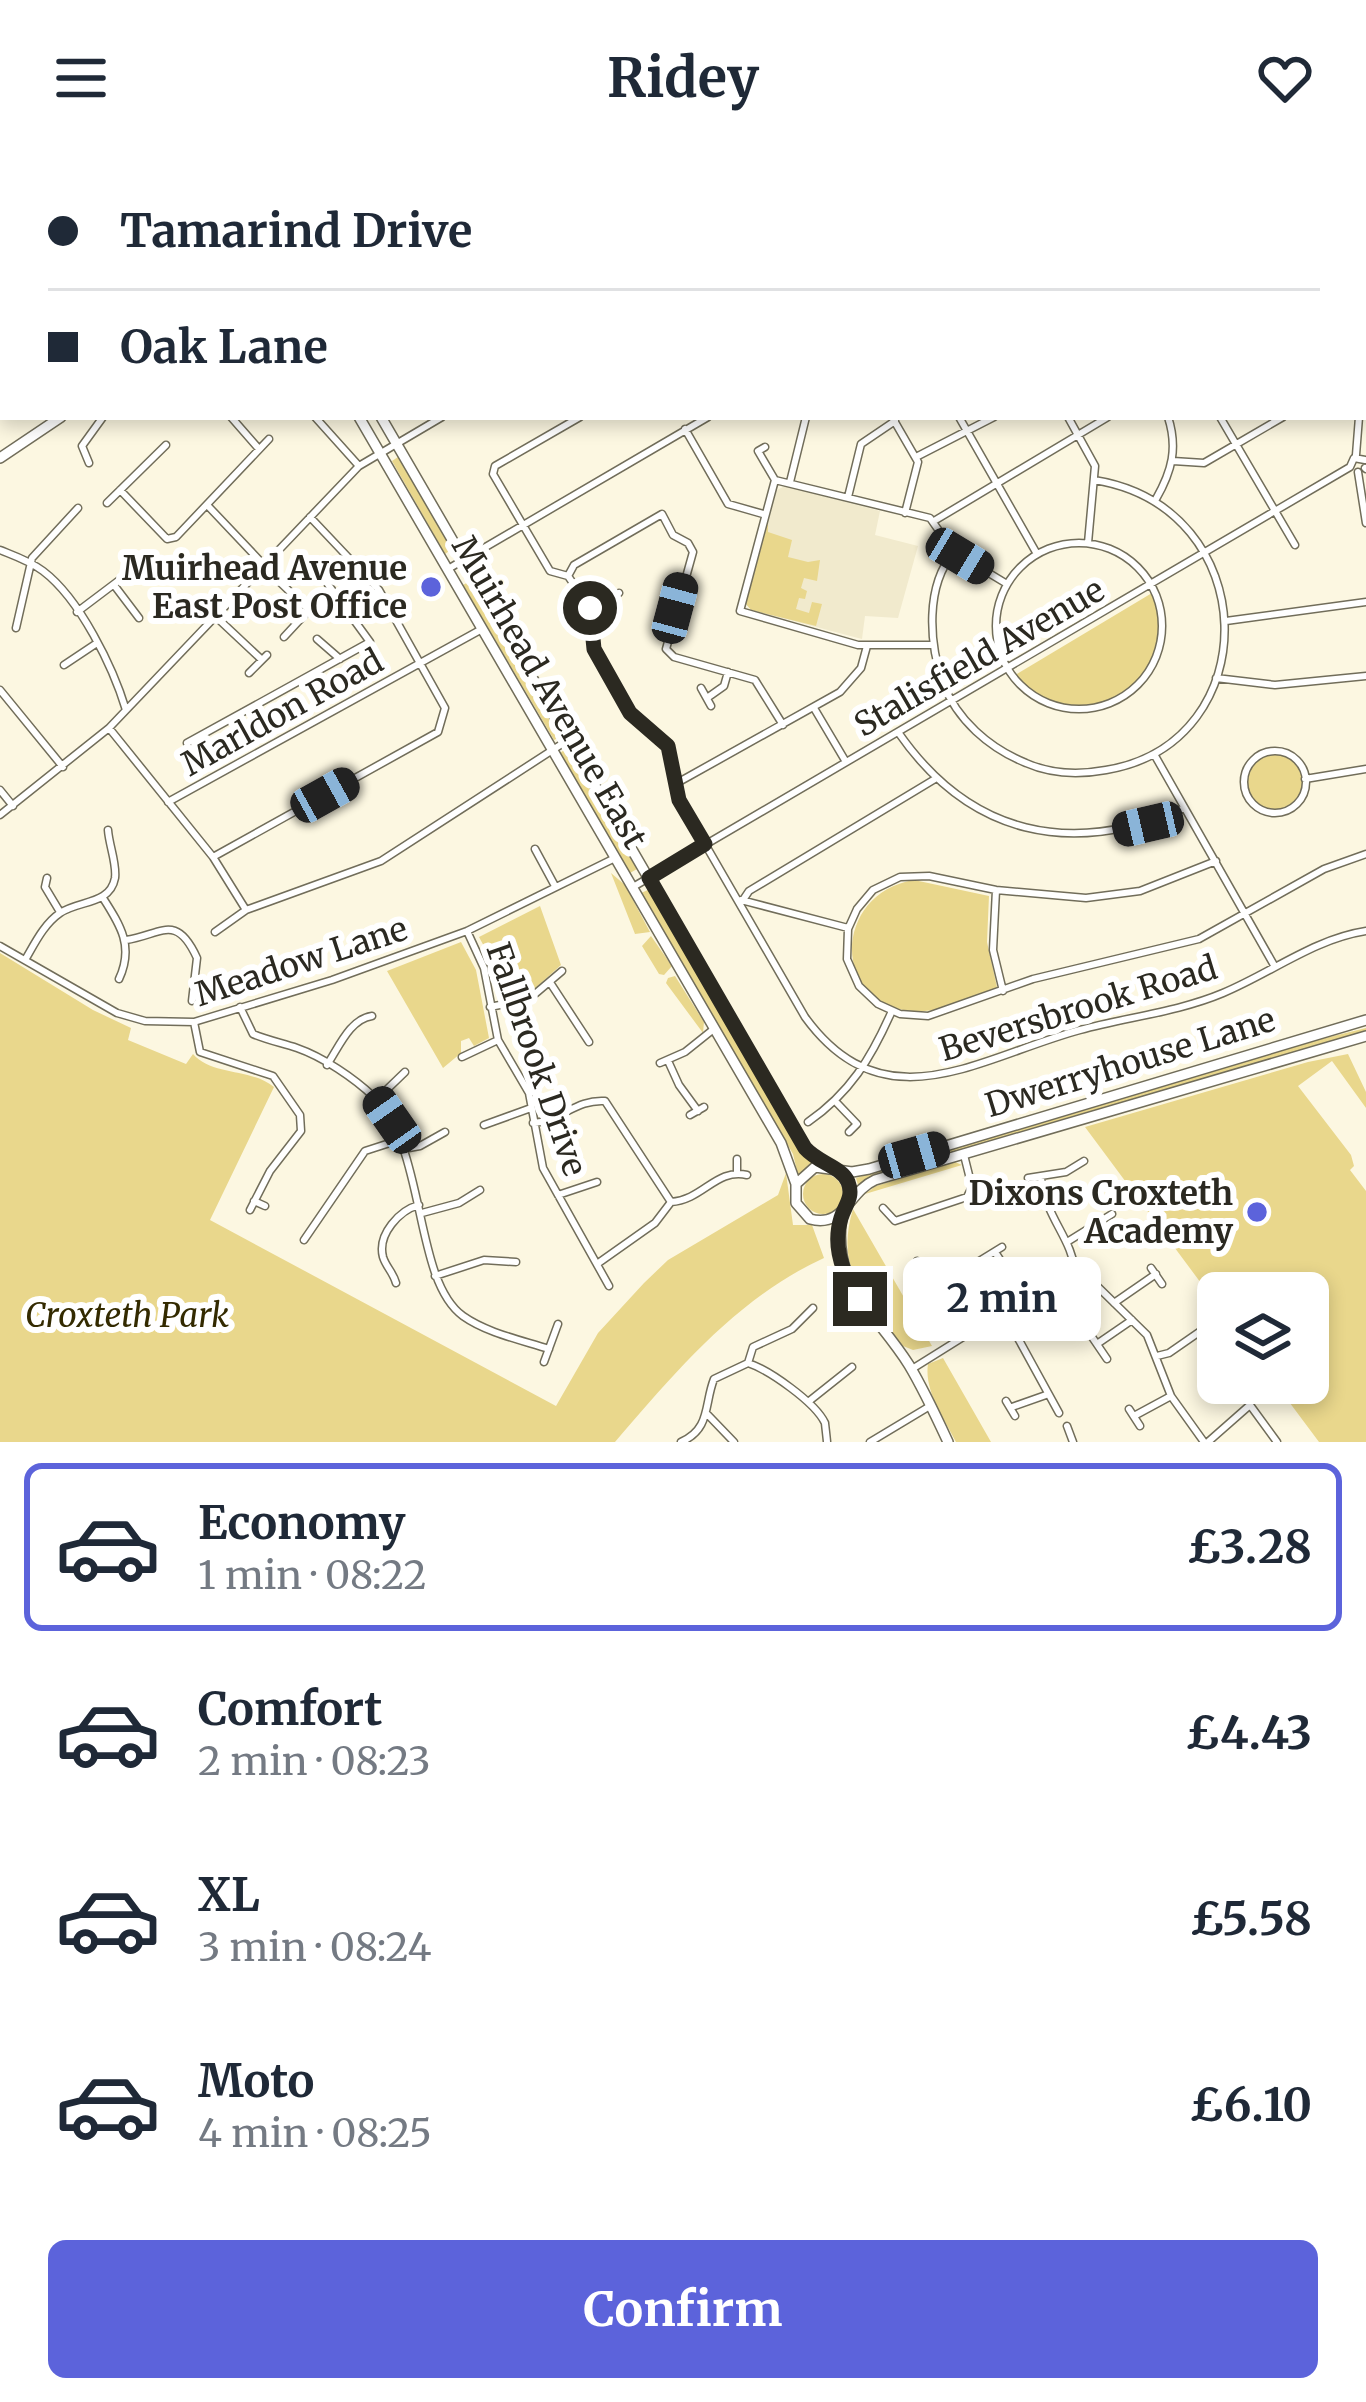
<!DOCTYPE html>
<html lang="en">
<head>
<meta charset="utf-8">
<style>
  :root { --surface:#fff; --page:#f6f6f7; --text:#1f2937; --muted:#747a83; --line:#e0e1e3; --accent:#5c63db }
  body { margin:0; font-family:Merriweather,serif; background:var(--page); color:var(--text); height:100vh; display:flex; flex-direction:column; font-size:45px; white-space:nowrap }
  * { box-sizing:border-box; margin:0 }
  p { font-size:39px; color:var(--muted) }
  .icon { flex:none; width:66px; height:66px; fill:none; stroke:currentColor; stroke-width:2; stroke-linecap:round; stroke-linejoin:round }
  .map { position:relative; height:1286px; overflow:hidden }
  .drawer { display:flex; flex-direction:column; background:var(--surface); flex:1 }
  .drawer>* { flex:none }
  .hud { position:absolute; left:0px; top:0px; width:1368px; height:264px; box-shadow:0 6px 18px #0003; display:grid; align-content:center; height:264px; padding:0 48px; background:var(--surface) }
  .fabs { position:absolute; left:1197px; top:1116px; display:grid; gap:24px }
  .fabs a { display:grid; place-items:center; width:132px; height:132px; border-radius:18px; background:var(--surface); box-shadow:0 6px 18px #0003; font-size:60px }
  .end { position:absolute; width:54px; height:54px; margin:-27px; border:15px solid #2b2921; background:#fff; box-shadow:0 0 0 6px #fff }
  .from { border-radius:50% }
  .bubble { position:absolute; height:84px; border-radius:18px; background:var(--surface); box-shadow:0 6px 18px #0003; font-size:39px; font-weight:700; line-height:84px; text-align:center }
  .car { position:absolute; width:36px; height:72px; margin:-36px -18px; border-radius:15px; box-shadow:0 0 9px 3px #0007; background:linear-gradient(#222 24%,#8ab4d8 0 40%,#222 0 76%,#8ab4d8 0 86%,#222 0) }
  .hud b { display:flex; align-items:center; gap:42px; height:114px; font-size:45px }
  .hud b+b { border-top:3px solid var(--line) }
  .hud i { width:30px; height:30px; background:var(--text) }
  ul { padding:21px 0 0; list-style:none }
  li { display:flex; align-items:center; gap:36px; height:168px; margin:0 24px 18px; padding:0 24px; border:6px solid transparent; border-radius:18px }
  li div { flex:1 }
  li b { display:block; font-size:45px }
  li em { font-style:normal; font-weight:700 }
  li.on { border-color:var(--accent) }
  li>.icon { width:108px; height:108px; stroke-width:1.5 }
  .action { display:flex; gap:24px; margin-top:auto; padding:24px 48px }
  .action a { flex:1; height:138px; border-radius:18px; background:var(--accent); color:#fff; font-size:48px; font-weight:700; line-height:138px; text-align:center }
  header { display:flex; justify-content:space-between; align-items:center; height:156px; padding:0 48px; background:var(--surface); font-size:54px; font-weight:700 }
  .map>svg:first-child { display:block }
  .built { fill:#f1eacd }
  .green { fill:#e9d78c }
  .lines { fill:none; stroke-linecap:round; stroke-linejoin:round }
  .street-casing { stroke:#716d5a; stroke-width:9 }
  .secondary-casing { stroke:#716d5a; stroke-width:12 }
  .street { stroke:#fff; stroke-width:6 }
  .secondary { stroke:#fff; stroke-width:9 }
  .route { stroke:#2b2921; stroke-width:15 }
  .poi-dot { fill:#5c63db; stroke:#fff; stroke-width:4.5 }
  .labels { text-anchor:middle; stroke-width:12; stroke-linejoin:round; paint-order:stroke }
  .poi-label { font-size:33px; font-weight:bold; fill:#2b2921; stroke:#fff; text-anchor:end }
  .street-label { font-size:33px; fill:#2b2921; stroke:#fff }
  .park-label { font-size:33px; font-style:italic; fill:#332a00; stroke:#fff }
</style>
</head>
<body>
<header><svg class="icon" aria-label="menu" viewBox="0 0 24 24"><path d="M4 6h16M4 12h16M4 18h16"/></svg>Ridey<svg class="icon" aria-label="heart" viewBox="0 0 24 24"><path d="M12 20l-8-8c-3-5 5-10 8-4 3-6 11-1 8 4z"/></svg></header>
<div class="map">
<svg width="1366" height="1286" viewBox="0 0 1366 1286">
  <rect width="100%" height="100%" fill="#fcf7e1"/>
  <!-- built -->
  <path class="built" d="M 785,330 L 880,355 L 875,379 L 918,390 L 898,462 L 865,460 L 862,483 L 751,454 L 746,448 L 777,334 Z"/>
  <!-- green -->
  <path class="green" d="M 679,0 L 677,3 L 354,1 L 355,0 Z
    M 398,301 L 452,393 L 445,398 L 392,305 Z
    M 768,366 L 768,376 L 792,384 L 788,401 L 808,406 L 820,404 L 817,425 L 804,422 L 801,432 L 807,435 L 805,443 L 799,442 L 796,453 L 809,457 L 812,446 L 822,448 L 816,470 L 751,454 L 746,448 Z
    M 470,425 L 560,581 L 554,584 L 463,429 Z
    M 1152,437 C 1191,524 1076,592 1015,519 Z
    M 567,592 L 637,713 L 630,717 L 560,597 Z
    M1247 626a28 28 0 1 1 56 0a28 28 0 1 1-56 0Z
    M 611,717 L 625,729 L 650,776 L 635,778 Z
    M 914,724 L 989,740 L 987,786 L 997,831 L 992,835 C 967,844 937,858 910,855 C 830,846 834,737 914,724 Z
    M 650,733 L 800,992 L 813,1009 L 798,1019 L 793,998 L 641,737 Z
    M 540,750 L 561,809 L 531,836 L 499,845 L 493,807 L 479,781 Z
    M 651,780 L 672,810 L 664,819 L 659,818 L 642,790 Z
    M 461,786 L 476,814 L 489,882 L 474,890 L 469,882 L 461,885 L 461,897 L 443,912 L 387,815 Z
    M 0,797 L 93,854 L 131,872 L 128,884 L 186,908 L 193,898 C 212,920 251,912 274,931 L 210,1064 L 556,1250 L 598,1177 L 644,1127 L 668,1104 L 778,1039 L 786,1017 L 793,1069 L 812,1069 L 824,1102 C 738,1141 676,1215 615,1286 L 0,1286 Z
    M 675,820 L 704,866 L 703,877 L 666,827 L 668,822 Z
    M 1366,872 L 1366,877 L 858,1029 L 856,1022 L 1297,889 Z
    M 1348,898 L 1366,936 L 1366,952 L 1332,905 L 1298,930 L 1351,999 L 1354,1010 L 1350,1014 L 1366,1035 L 1366,1286 L 1319,1286 L 1275,1227 L 1308,1227 L 1308,1137 L 1218,1137 L 1218,1150 L 1085,971 L 1308,906 Z
    M 955,1006 L 962,1009 L 865,1038 L 876,1030 Z
    M803 1038a20 20 0 1 1 40 0a20 20 0 1 1-40 0Z
    M 853,1053 L 932,1190 L 913,1194 L 903,1190 C 867,1142 834,1116 853,1053 Z
    M 943,1202 L 991,1286 L 956,1286 C 944,1262 924,1235 928,1208 Z"/>
  <g class="lines">
    <!-- street casing -->
    <g class="street-casing">
      <path id="street" d="M 19,0 L 21,3
        M 302,0 L 304,3
        M 1150,0 L 1152,3
        M 1309,0 L 1310,3
        M 333,3 L 338,0
        M 734,3 L 736,0
        M 886,3 L 888,0
        M 904,3 L 905,0
        M 1017,3 L 1023,0
        M 1161,3 L 1166,0
        M 1235,3 L 1242,0
        M 0,4 L 5,0
        M 0,95 L 3,93
        M 1365,124 L 1366,125
        M 1365,221 L 1366,213
        M 231,261 L 259,293
        M 315,261 L 359,310
        M 580,261 L 495,310 L 493,318 L 550,415 L 568,420 L 590,452 L 594,493 L 630,557 L 668,590 L 679,643 L 805,861 C 885,971 980,901 1080,874 C 1127,861 1178,856 1223,837 C 1271,817 1314,783 1366,775
        M 892,261 L 918,306 L 905,357
        M 959,261 L 1037,398
        M 1068,261 L 1095,310 L 1088,387
        M 1220,261 L 1295,389
        M 685,273 L 728,348 L 763,358
        M 765,291 L 758,295 L 775,324
        M 1356,299 L 1359,261
        M 918,300 L 994,261
        M 1173,305 L 1204,307 L 1283,261
        M 89,307 L 82,290 L 103,261
        M 1365,312 L 1366,313
        M 1358,316 L 1366,367
        M 790,326 L 806,261
        M 120,334 L 167,383 L 176,381 L 269,283
        M 848,341 L 861,288 L 895,265
        M 1156,343 C 1172,315 1178,292 1168,261
        M 107,347 L 166,289
        M 208,350 L 263,408
        M 934,365 L 1108,261
        M996 470a83 83 0 1 1 166 0a83 83 0 1 1-166 0Z
        M 0,394 C 15,400 30,405 43,415 C 80,443 113,511 126,554
        M 954,396 C 925,430 929,487 943,527 C 957,564 989,592 1026,607 C 1051,618 1079,619 1106,614 C 1268,587 1264,351 1094,324
        M 262,409 L 309,454 L 284,481
        M 448,413 L 708,261
        M 568,420 L 574,409 L 662,358 L 673,379 L 688,387 L 693,396 L 666,493 L 674,501 L 755,524 L 783,569
        M 114,429 L 139,462
        M 590,452 L 619,437
        M 77,456 L 134,413
        M 349,456 L 379,434
        M 214,459 L 262,504
        M 1226,465 L 1366,446
        M 16,472 L 32,402 L 78,352
        M 317,483 L 340,503
        M 933,489 L 858,489 L 740,455 L 775,324 L 930,362 L 954,396 L 1007,428
        M 64,509 L 97,487
        M 249,517 L 267,499
        M 1216,522 L 1275,529 L 1366,520
        M 701,532 L 711,550
        M 0,534 L 63,611
        M 707,542 L 724,530 L 728,516
        M 814,552 L 846,606
        M 109,572 L 213,701 L 246,754
        M 898,576 C 970,680 1071,701 1184,652
        M 187,587 L 370,486 L 319,416
        M1244 626a31 31 0 1 1 62 0a31 31 0 1 1-62 0Z
        M 1154,598 L 1275,811
        M 1305,623 L 1366,613
        M 677,627 L 840,536 L 861,512 L 867,490
        M 0,634 L 13,650
        M 168,646 L 482,473
        M 0,659 L 109,572 L 359,310 L 442,261
        M 535,693 L 555,730
        M 213,701 L 438,576 L 445,552 L 379,434 L 310,361
        M 1216,705 L 1140,735 L 1086,742 L 996,734 L 929,720 L 900,721 L 873,734 L 857,753 L 848,773 L 847,803 L 859,830 L 878,848 L 900,858 L 928,860 L 1033,823 L 1199,783 L 1324,713 L 1366,698
        M 47,722 L 45,731 L 60,756
        M 633,731 L 1350,311 L 1354,302 L 1365,304
        M 996,734 L 993,794 L 1003,835
        M 103,742 C 121,770 134,791 119,823
        M 741,744 L 848,772
        M 743,744 L 749,735 L 935,623
        M 467,775 L 484,812 L 498,884 L 529,937 L 543,1012 L 609,1130
        M 215,776 L 246,754 L 381,705 L 568,584
        M 126,784 C 161,779 176,756 197,802 L 192,845
        M 0,790 L 117,857 L 145,865 L 194,866 L 332,824 L 467,775 L 615,702
        M 25,804 C 35,787 44,768 60,757 C 79,744 110,749 115,722 C 117,708 109,689 108,674
        M 551,828 L 589,886
        M 240,851 L 253,878 C 267,884 282,887 297,892 C 323,901 354,922 374,941 C 427,993 413,1124 463,1160 C 487,1177 521,1184 549,1193
        M 490,851 L 529,843 L 562,815
        M 194,866 L 200,896 L 273,920 L 300,959 L 301,975 L 270,1015 L 250,1054
        M 462,901 L 498,884
        M 660,907 L 685,896 L 715,872
        M 669,907 L 679,929 L 698,955
        M 327,909 C 339,891 350,863 372,860
        M 377,943 L 405,916
        M 836,946 L 857,968 L 849,976
        M 690,959 L 704,951
        M 808,966 C 850,937 871,902 891,857
        M 533,967 C 561,965 576,943 605,945 L 671,1046
        M 484,969 L 531,952
        M 403,993 L 420,990 L 445,976
        M 737,1016 L 737,1003
        M 1028,1022 L 1066,1016 L 1084,1005
        M 558,1039 L 597,1026
        M 254,1045 L 265,1050
        M 883,1052 L 895,1065 L 967,1041 L 972,1031 L 964,999
        M 422,1057 L 459,1047 L 480,1034
        M 304,1084 L 365,995 L 399,984
        M 1067,1086 L 1112,1058
        M 995,1096 L 1027,1145
        M 917,1105 L 968,1178
        M 976,1107 L 1002,1091
        M 597,1108 L 655,1067 L 671,1046 C 703,1044 716,1012 747,1019
        M 1151,1112 L 1162,1128
        M 1076,1119 L 1098,1131 L 1147,1179 L 1171,1240 L 1204,1286
        M 435,1120 L 484,1104 L 516,1106
        M 396,1127 C 393,1116 386,1111 383,1101 C 377,1078 400,1054 419,1049
        M 1114,1147 L 1156,1118
        M 1008,1164 L 1059,1257
        M 1203,1174 L 1218,1195
        M 1090,1178 L 1107,1203
        M 1097,1188 L 1132,1164
        M 1157,1200 L 1169,1197 L 1218,1163
        M 544,1206 L 558,1168
        M 748,1207 L 753,1191 L 792,1173 L 813,1152
        M 912,1213 L 968,1178 L 1008,1164 L 1027,1145 L 1076,1119 C 1072,1081 1046,1063 1041,1022
        M 1006,1245 L 1015,1260
        M 808,1246 L 852,1211
        M 1012,1251 L 1046,1239
        M 1129,1253 L 1140,1270
        M 708,1259 L 734,1286
        M 1134,1260 L 1171,1240
        M 1067,1270 L 1073,1286
        M 681,1286 C 711,1273 704,1248 714,1223 L 748,1207 C 769,1214 815,1246 825,1267 C 825,1268 827,1284 827,1286
        M 870,1286 L 930,1250
        M 1208,1286 L 1250,1249 L 1277,1286"/>
    </g>
    <!-- secondary casing -->
    <g class="secondary-casing">
      <path id="secondary" d="M 205,0 L 207,3
        M 255,0 L 257,3
        M 359,261 L 781,987 L 796,1028 L 796,1047 L 810,1063 C 845,1072 848,1036 875,1024 L 1366,880
        M 381,261 L 805,992 L 823,1010
        M 0,302 L 61,261
        M 796,1028 L 815,1011 L 852,1016 L 869,1013 L 1366,864
        M 842,1059 C 831,1130 875,1155 909,1209 C 924,1234 936,1260 948,1286"/>
    </g>
    <!-- street -->
    <use href="#street" class="street"/>
    <!-- secondary -->
    <use href="#secondary" class="secondary"/>
  </g>
  <g class="lines">
    <!-- route -->
    <path class="route" d="M 590,452 L 594,493 L 630,557 L 668,590 L 679,644 L 705,688 L 649,722 L 805,992 C 818,1007 842,1011 848,1026 C 854,1041 845,1049 841,1062 C 832,1091 843,1119 860,1143"/>
  </g>
  <!-- markers -->
  <g class="poi-dot">
    <circle cx="431" cy="431" r="12"/>
    <circle cx="1257" cy="1056" r="12"/>
  </g>
  <g class="labels">
    <!-- poi labels -->
    <g class="poi-label">
      <text x="407" y="424">Muirhead Avenue<tspan x="407" dy="38">East Post Office</tspan></text>
      <text x="1233" y="1049">Dixons Croxteth<tspan x="1233" dy="38">Academy</tspan></text>
    </g>
    <!-- street labels -->
    <g class="street-label">
      <text transform="translate(979 501) rotate(-30)" y="12">Stalisfield Avenue</text>
      <text transform="translate(550 536) rotate(60)" y="12">Muirhead Avenue East</text>
      <text transform="translate(282 556) rotate(-29)" y="12">Marldon Road</text>
      <text transform="translate(301 805) rotate(-18)" y="12">Meadow Lane</text>
      <text transform="translate(1078 852) rotate(-17)" y="12">Beversbrook Road</text>
      <text transform="translate(537 903) rotate(71)" y="12">Fallbrook Drive</text>
      <text transform="translate(1130 906) rotate(-17)" y="12">Dwerryhouse Lane</text>
    </g>
    <!-- park labels -->
    <g class="park-label">
      <text x="127" y="1171">Croxteth Park</text>
    </g>
  </g>
</svg>
<div class="fabs">
<a><svg class="icon" aria-label="layers" viewBox="0 0 24 24"><path d="M12 4l9 5-9 5-9-5zM3 14l9 5 9-5"/></svg></a>
</div>
<i class="end from" style="left:590px;top:452px"></i>
<i class="end" style="left:860px;top:1143px"></i>
<div class="bubble" style="left:903px;top:1101px;width:198px">2 min</div>
<i class="car" style="left:960px;top:400px;rotate:121deg"></i>
<i class="car" style="left:675px;top:452px;rotate:15deg"></i>
<i class="car" style="left:325px;top:639px;rotate:61deg"></i>
<i class="car" style="left:1148px;top:668px;rotate:257deg"></i>
<i class="car" style="left:392px;top:964px;rotate:325deg"></i>
<i class="car" style="left:914px;top:999px;rotate:74deg"></i>
<div class="hud">
<b><i class="from"></i>Tamarind Drive</b>
<b><i></i>Oak Lane</b>
</div>
</div>
<section class="drawer">
<ul>
<li class="on"><svg class="icon" aria-label="car" viewBox="0 0 24 24"><path d="M5 17H2v-5l4-1 3-4h7l3 4 3 1v5h-3M9 17h6M6 11h13"/><circle cx="7" cy="17" r="2"/><circle cx="17" cy="17" r="2"/></svg><div><b>Economy</b><p>1 min · 08:22</p></div><em>£3.28</em></li>
<li><svg class="icon" aria-label="car" viewBox="0 0 24 24"><path d="M5 17H2v-5l4-1 3-4h7l3 4 3 1v5h-3M9 17h6M6 11h13"/><circle cx="7" cy="17" r="2"/><circle cx="17" cy="17" r="2"/></svg><div><b>Comfort</b><p>2 min · 08:23</p></div><em>£4.43</em></li>
<li><svg class="icon" aria-label="car" viewBox="0 0 24 24"><path d="M5 17H2v-5l4-1 3-4h7l3 4 3 1v5h-3M9 17h6M6 11h13"/><circle cx="7" cy="17" r="2"/><circle cx="17" cy="17" r="2"/></svg><div><b>XL</b><p>3 min · 08:24</p></div><em>£5.58</em></li>
<li><svg class="icon" aria-label="car" viewBox="0 0 24 24"><path d="M5 17H2v-5l4-1 3-4h7l3 4 3 1v5h-3M9 17h6M6 11h13"/><circle cx="7" cy="17" r="2"/><circle cx="17" cy="17" r="2"/></svg><div><b>Moto</b><p>4 min · 08:25</p></div><em>£6.10</em></li>
</ul>
<div class="action"><a>Confirm</a></div>
</section>
</body>
</html>
